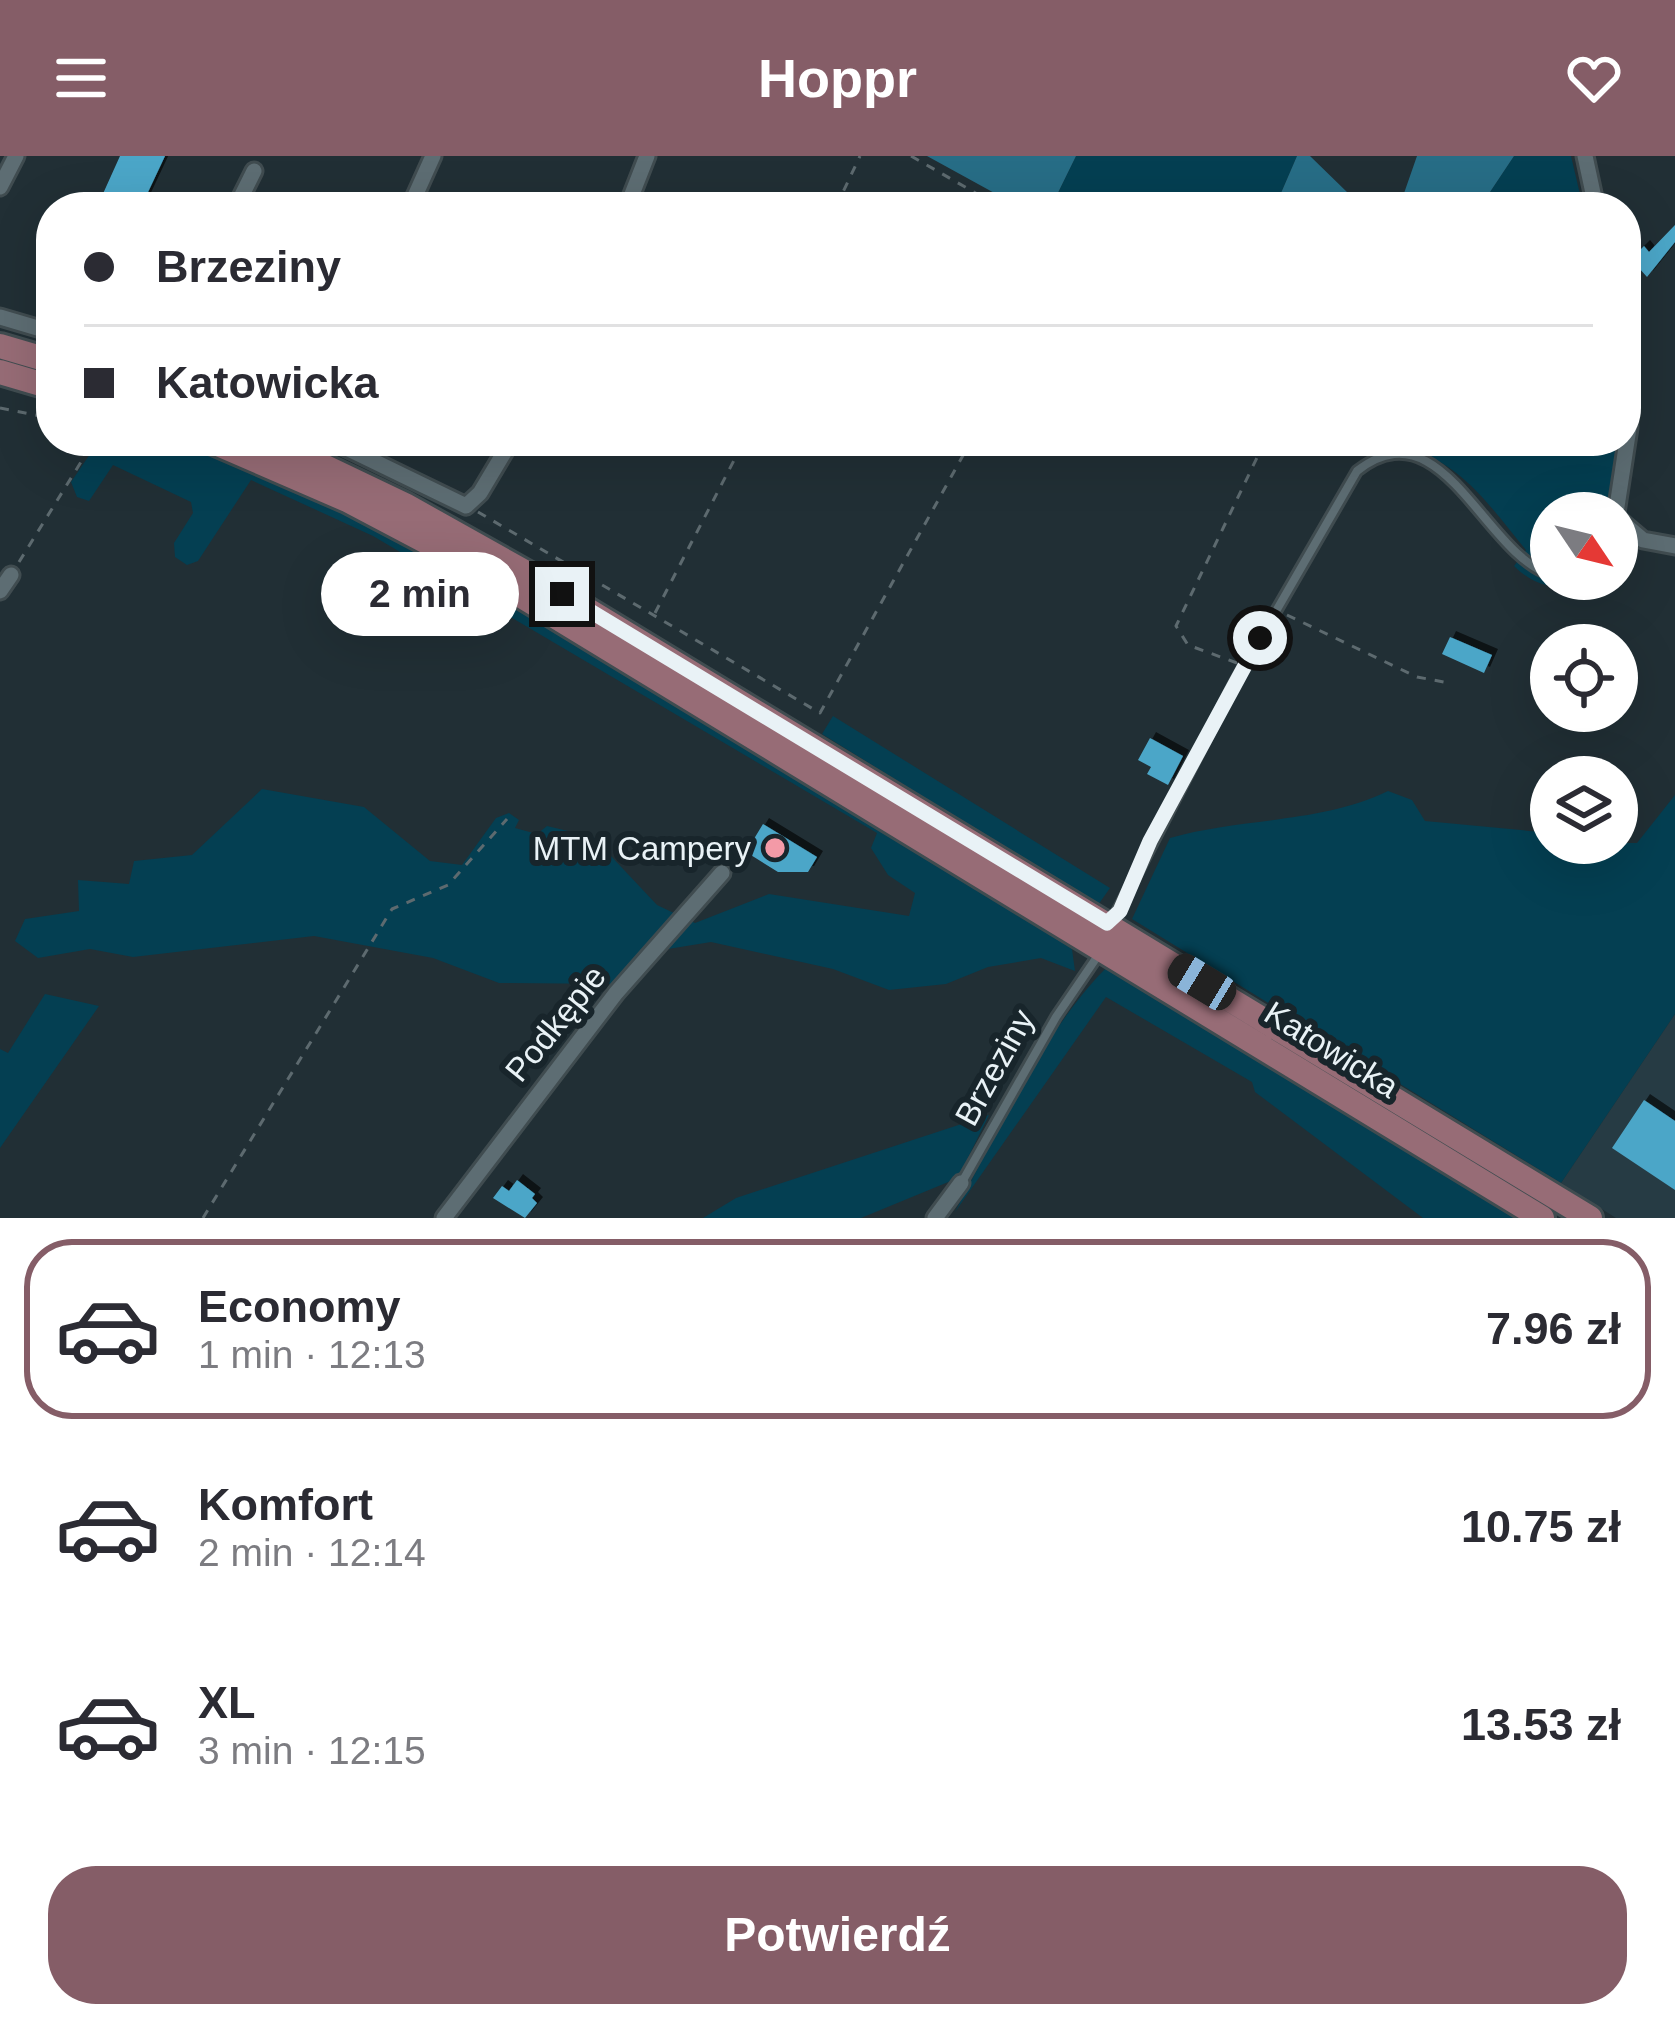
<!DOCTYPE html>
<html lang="pl">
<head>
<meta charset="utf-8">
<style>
  :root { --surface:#fff; --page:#f7f7f7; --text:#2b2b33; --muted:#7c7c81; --line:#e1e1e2; --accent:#855d67 }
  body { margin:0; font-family:Arial,sans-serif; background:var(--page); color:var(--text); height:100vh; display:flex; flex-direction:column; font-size:45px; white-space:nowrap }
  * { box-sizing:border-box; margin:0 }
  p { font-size:39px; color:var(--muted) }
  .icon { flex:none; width:66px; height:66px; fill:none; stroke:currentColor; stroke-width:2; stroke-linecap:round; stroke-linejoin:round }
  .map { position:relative; height:1062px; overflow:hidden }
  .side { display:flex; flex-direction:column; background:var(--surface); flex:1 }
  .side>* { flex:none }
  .guide { position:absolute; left:36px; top:36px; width:1605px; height:264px; border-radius:48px; box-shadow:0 12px 48px #0002; display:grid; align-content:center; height:264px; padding:0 48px; background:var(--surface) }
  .needle { width:78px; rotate:125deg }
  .controls { position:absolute; left:1530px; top:336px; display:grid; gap:24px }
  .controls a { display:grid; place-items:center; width:108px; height:108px; border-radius:50%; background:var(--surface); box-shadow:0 12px 48px #0002; font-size:60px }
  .end { position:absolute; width:54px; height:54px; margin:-27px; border:15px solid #e9f2f6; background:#111; box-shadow:0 0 0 6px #111 }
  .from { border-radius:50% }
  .bubble { position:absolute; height:84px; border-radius:42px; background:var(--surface); box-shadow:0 12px 48px #0002; font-size:39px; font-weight:700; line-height:84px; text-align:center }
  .car { position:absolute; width:36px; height:72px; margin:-36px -18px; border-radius:15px; box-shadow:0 0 9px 3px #0007; background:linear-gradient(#222 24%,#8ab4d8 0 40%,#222 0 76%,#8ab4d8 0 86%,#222 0) }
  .guide b { display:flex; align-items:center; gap:42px; height:114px; font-size:45px }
  .guide b+b { border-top:3px solid var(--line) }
  .guide i { width:30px; height:30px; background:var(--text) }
  ul { padding:21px 0 0; list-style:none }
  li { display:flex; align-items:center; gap:36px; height:180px; margin:0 24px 18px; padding:0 24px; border:6px solid transparent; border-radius:48px }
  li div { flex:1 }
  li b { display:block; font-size:45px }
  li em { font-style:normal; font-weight:700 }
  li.on { border-color:var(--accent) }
  li>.icon { width:108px; height:108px; stroke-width:1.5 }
  .action { display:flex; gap:24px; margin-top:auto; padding:24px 48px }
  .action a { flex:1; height:138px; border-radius:48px; background:var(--accent); color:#fff; font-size:48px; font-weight:700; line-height:138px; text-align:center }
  header { display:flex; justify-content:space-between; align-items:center; height:156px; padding:0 48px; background:var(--accent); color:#fff; font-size:54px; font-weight:700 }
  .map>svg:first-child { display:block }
  .built { fill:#263b44 }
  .green { fill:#043f52 }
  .water { fill:#276d86 }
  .building { fill:#4ca6c8; filter:url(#shadow) }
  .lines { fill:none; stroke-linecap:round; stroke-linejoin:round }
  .service-casing { stroke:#404c50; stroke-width:14 }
  .minor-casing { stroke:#404c50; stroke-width:21 }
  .primary-casing { stroke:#404c50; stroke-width:30 }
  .path { stroke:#5d6a6f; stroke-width:3; stroke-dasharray:9 9; stroke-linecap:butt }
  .service { stroke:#5d6d73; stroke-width:8 }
  .minor { stroke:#5d6d73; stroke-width:15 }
  .primary { stroke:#976c76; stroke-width:24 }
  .route { stroke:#e9f2f6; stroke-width:15 }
  .poi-dot { fill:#f39aa7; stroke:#18252b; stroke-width:4.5 }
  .labels { text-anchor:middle; stroke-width:12; stroke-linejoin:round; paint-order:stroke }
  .poi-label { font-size:33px; fill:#e9f2f6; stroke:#18252b; text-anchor:end }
  .street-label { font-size:33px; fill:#e9f2f6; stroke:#18252b }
</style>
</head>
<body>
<header><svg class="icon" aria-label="menu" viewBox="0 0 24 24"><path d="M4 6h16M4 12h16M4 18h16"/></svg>Hoppr<svg class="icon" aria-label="heart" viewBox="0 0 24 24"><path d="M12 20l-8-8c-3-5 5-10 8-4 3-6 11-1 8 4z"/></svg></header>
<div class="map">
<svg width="1675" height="1062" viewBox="0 0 1675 1062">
  <defs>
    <filter id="shadow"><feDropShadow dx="6" dy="-6" stdDeviation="0" flood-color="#0009"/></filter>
  </defs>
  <rect width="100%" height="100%" fill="#212f35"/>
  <!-- built -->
  <path class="built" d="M 1675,858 L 1675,1062 L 1616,1062 L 1561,1027 Z"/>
  <!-- green -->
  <path class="green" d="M 1076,0 L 1297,0 L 1275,51 L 1051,51 Z
    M 1514,0 L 1571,0 L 1583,51 L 1480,51 Z
    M 99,285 L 176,285 L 261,316 L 398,381 L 555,470 L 1071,786 L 1075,815 L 1041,802 L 988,811 L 946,828 L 889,834 L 833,813 L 711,786 L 668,793 L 628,812 L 620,828 L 499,827 L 433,802 L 314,780 L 133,801 L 90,793 L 38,802 L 15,785 L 25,763 L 79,755 L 78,724 L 129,728 L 134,705 L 192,699 L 262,633 L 364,651 L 430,705 L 462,709 L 496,662 L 509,657 L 519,664 L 515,672 L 537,678 L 547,670 L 593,681 L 657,749 L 695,767 L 769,738 L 909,760 L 915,737 L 888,719 L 871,692 L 877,677 L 373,380 L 251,324 L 198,405 L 187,409 L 175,401 L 174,387 L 193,357 L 191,346 L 113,309 L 89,345 L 77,341 L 71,326 Z
    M 1393,285 L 1617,285 L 1606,357 L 1551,357 L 1551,423 L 1587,423 C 1561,437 1535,431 1514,410 L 1526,394 C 1484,343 1454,295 1383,288 Z
    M 833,560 L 1110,732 L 1098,749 L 822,578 Z
    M 1388,635 L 1412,644 L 1425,665 L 1551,677 L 1551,687 L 1637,687 L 1675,639 L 1675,858 L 1561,1027 L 1132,763 L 1170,682 C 1242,661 1320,668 1388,635 Z
    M 1109,809 L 1522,1062 L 1423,1062 L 1255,936 L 1252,926 L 1106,841 L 955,1056 C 997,976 1045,872 1109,809 Z
    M 45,838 L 99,850 L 0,992 L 0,893 L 8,897 Z
    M 989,959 L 958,1022 L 861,1062 L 703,1062 L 736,1042 Z"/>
  <!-- water -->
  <path class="water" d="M 927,0 L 1076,0 L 1051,51 L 1020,51 Z
    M 1297,0 L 1310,0 L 1348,37 L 1402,43 L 1417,0 L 1514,0 L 1480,51 L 1275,51 Z"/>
  <!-- building -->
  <path class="building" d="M 120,0 L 165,0 L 141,51 L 97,51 Z
    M 1675,69 L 1675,86 L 1647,121 L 1631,103 L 1644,90 L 1649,96 Z
    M 1450,481 L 1492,499 L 1484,517 L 1442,498 Z
    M 1150,582 L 1183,600 L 1168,629 L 1147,618 L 1151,611 L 1138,604 Z
    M 763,668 L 817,701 L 808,716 L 778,716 L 746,696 Z
    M 1644,944 L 1675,965 L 1675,1034 L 1612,992 Z
    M 517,1024 L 535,1038 L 532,1042 L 537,1047 L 525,1062 L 493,1042 L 502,1030 L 509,1035 Z"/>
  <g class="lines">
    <!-- service casing -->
    <g class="service-casing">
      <path id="service" d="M 1112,766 L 1235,526 L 1357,315 C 1442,248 1483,397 1551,419
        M 962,1026 L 1056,861 L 1099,798"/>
    </g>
    <!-- minor casing -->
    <g class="minor-casing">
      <path id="minor" d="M 1585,0 L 1596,51
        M 0,31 L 16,0
        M 236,51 L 254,15
        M 410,51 L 433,0
        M 627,51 L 647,0
        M 0,161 L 51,176
        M 332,285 L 466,350 L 480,337 L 511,285
        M 1616,357 L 1629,272 L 1626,183
        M 1617,362 L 1643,384 L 1675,390
        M 0,435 L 11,419
        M 444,1062 L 616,837 L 722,717
        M 935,1062 L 961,1027"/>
    </g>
    <!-- primary casing -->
    <g class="primary-casing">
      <path id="primary" d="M 0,190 L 51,205
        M 0,216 L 51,231
        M 211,285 L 347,344 L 474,411 L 1542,1062
        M 271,285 L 405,349 L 530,419 L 1590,1062"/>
    </g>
    <!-- path -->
    <path class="path" d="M 911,0 L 1000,51
      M 836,51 L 860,0
      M 0,252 L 51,262
      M 1333,285 L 1334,285
      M 478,356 L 820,557 L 971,285
      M 19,406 L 94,285
      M 655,457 L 744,285
      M 1287,459 L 1417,521 L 1444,526
      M 1237,507 L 1188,489 L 1176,470 L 1265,285
      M 203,1062 L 392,753 L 448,729 L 507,663"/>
    <!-- service -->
    <use href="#service" class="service"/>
    <!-- minor -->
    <use href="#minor" class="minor"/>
    <!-- primary -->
    <use href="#primary" class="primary"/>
  </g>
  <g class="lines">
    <!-- route -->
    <path class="route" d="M 562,438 L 1107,767 L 1120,755 L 1150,685 L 1260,482"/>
  </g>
  <!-- markers -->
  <circle class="poi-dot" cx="775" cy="692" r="12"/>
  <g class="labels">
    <!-- poi labels -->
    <g class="poi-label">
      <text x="751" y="704">MTM Campery</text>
    </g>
    <!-- street labels -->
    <g class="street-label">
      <text transform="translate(555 867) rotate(-51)" y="12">Podkępie</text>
      <text transform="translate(1332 893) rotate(32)" y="12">Katowicka</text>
      <text transform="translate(994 911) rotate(-61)" y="12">Brzeziny</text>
    </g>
  </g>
</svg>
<div class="controls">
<a><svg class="needle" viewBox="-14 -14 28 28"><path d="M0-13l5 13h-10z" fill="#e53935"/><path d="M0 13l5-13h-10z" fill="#7c7c81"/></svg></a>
<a><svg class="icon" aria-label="locate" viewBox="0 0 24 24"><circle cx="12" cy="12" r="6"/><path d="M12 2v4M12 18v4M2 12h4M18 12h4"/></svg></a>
<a><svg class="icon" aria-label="layers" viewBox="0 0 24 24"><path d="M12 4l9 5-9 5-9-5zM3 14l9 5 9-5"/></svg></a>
</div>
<i class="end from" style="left:1260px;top:482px"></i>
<i class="end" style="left:562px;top:438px"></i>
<div class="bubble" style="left:321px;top:396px;width:198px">2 min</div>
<i class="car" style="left:1202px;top:826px;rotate:301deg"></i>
<div class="guide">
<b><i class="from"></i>Brzeziny</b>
<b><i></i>Katowicka</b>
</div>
</div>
<section class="side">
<ul>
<li class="on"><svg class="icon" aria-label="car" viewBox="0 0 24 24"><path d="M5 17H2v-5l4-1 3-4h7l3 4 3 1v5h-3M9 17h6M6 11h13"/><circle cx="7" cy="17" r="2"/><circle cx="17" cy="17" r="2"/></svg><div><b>Economy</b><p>1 min · 12:13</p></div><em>7.96 zł</em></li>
<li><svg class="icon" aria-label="car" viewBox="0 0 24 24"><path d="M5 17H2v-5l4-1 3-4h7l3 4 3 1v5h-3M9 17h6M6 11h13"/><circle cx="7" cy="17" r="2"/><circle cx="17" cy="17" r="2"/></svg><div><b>Komfort</b><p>2 min · 12:14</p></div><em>10.75 zł</em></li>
<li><svg class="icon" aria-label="car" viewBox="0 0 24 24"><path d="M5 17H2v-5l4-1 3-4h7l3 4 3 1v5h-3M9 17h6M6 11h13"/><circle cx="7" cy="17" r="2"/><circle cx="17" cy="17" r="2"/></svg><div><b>XL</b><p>3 min · 12:15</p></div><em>13.53 zł</em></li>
</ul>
<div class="action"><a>Potwierdź</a></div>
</section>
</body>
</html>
